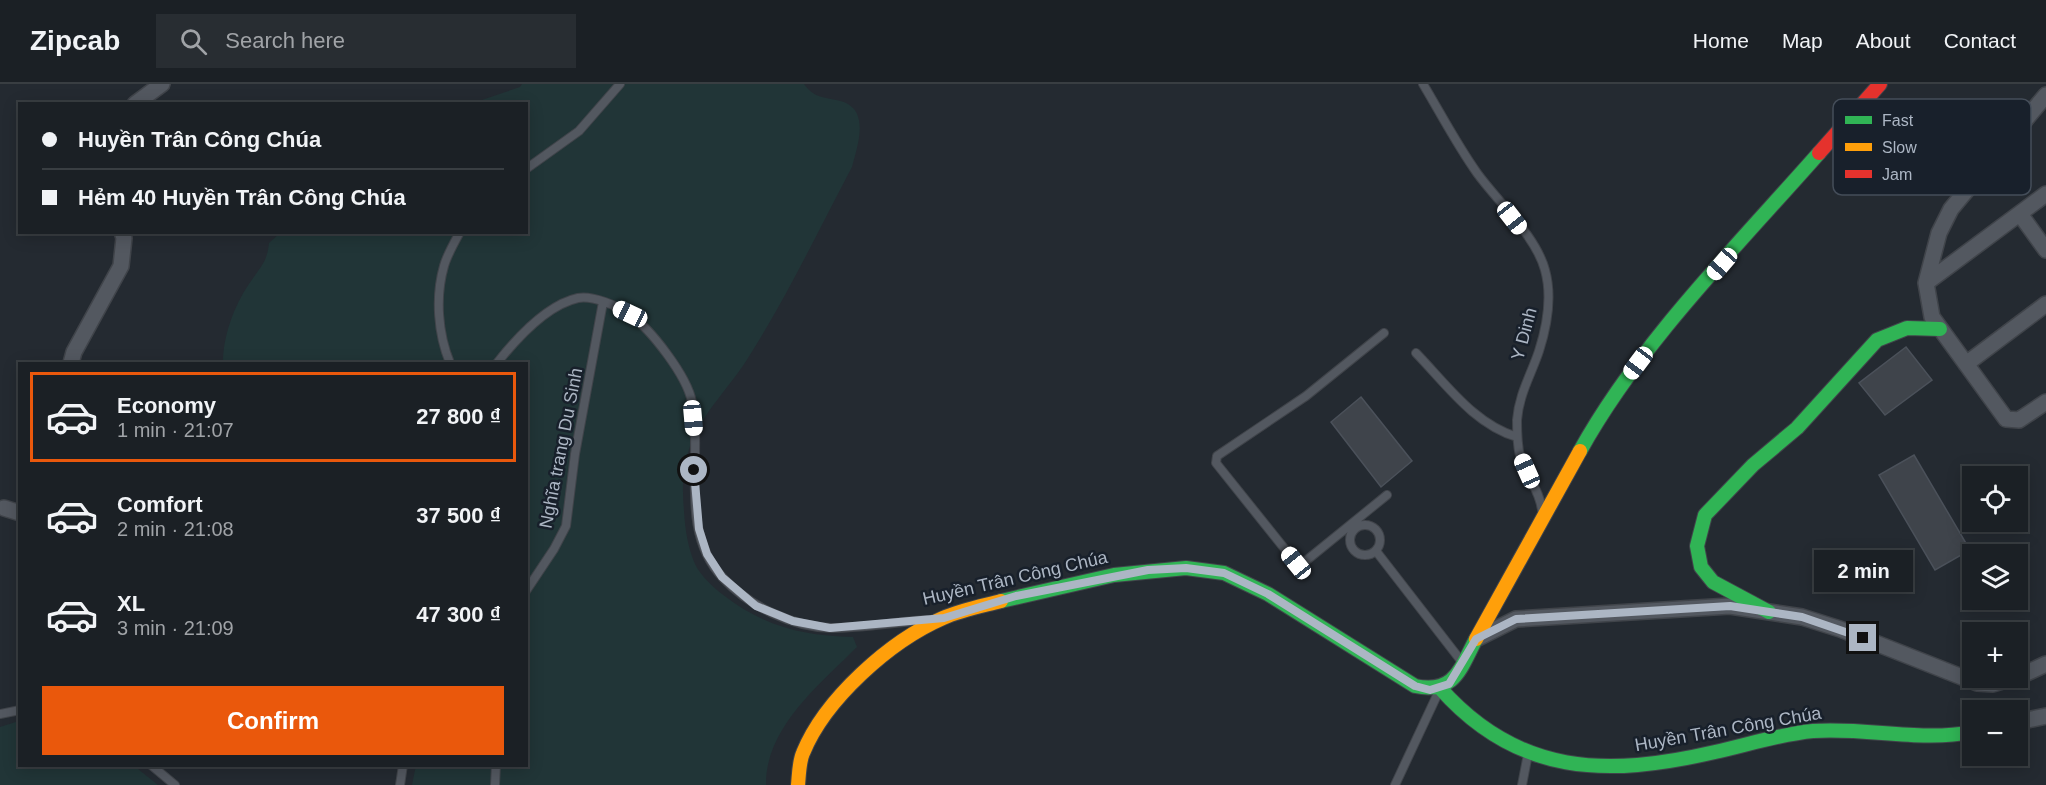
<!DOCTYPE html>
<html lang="en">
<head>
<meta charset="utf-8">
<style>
  :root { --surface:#1b2025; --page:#282d32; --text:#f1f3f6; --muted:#a0a3a7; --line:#393e42; --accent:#ea580c }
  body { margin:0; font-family:Arial,sans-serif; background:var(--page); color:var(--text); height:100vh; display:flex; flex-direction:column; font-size:22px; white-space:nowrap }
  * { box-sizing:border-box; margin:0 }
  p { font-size:20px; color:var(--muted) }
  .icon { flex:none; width:33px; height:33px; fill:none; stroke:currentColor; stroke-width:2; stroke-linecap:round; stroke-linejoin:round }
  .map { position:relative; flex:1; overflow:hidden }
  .drawer { position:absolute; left:18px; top:278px; width:510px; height:405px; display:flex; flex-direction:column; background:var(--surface); border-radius:0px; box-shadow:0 3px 15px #0003,0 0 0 2px var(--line) }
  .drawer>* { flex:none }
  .guide { position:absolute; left:18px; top:18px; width:510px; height:132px; border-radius:0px; box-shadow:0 3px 15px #0003,0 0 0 2px var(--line); display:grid; align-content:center; height:132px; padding:0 24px; background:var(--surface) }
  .fabs { position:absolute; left:1962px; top:382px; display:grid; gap:12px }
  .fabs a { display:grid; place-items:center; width:66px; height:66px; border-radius:0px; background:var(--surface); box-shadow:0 3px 15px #0003,0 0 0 2px var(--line); font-size:30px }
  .end { position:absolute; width:27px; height:27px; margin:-14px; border:8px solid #acb6c4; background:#111; box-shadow:0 0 0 3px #111 }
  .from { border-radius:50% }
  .bubble { position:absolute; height:42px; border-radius:0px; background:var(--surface); box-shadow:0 3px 15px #0003,0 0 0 2px var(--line); font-size:20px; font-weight:700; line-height:42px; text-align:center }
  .car { position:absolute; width:18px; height:36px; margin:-18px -9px; border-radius:8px; box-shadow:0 0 4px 2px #0007; background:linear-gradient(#fff 24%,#345 0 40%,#fff 0 76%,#345 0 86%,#fff 0) }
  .guide b { display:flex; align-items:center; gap:21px; height:57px; font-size:22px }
  .guide b+b { border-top:2px solid var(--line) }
  .guide i { width:15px; height:15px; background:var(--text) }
  ul { padding:10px 0 0; list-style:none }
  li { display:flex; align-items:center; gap:18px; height:90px; margin:0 12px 9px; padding:0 12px; border:3px solid transparent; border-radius:0px }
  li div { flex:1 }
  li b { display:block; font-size:22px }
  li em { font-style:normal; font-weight:700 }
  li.on { border-color:var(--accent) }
  li>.icon { width:54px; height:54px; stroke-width:1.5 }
  .cta { display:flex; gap:12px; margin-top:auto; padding:12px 24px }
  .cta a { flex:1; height:69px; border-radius:0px; background:var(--accent); color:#fff; font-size:24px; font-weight:700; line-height:69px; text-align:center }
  header { display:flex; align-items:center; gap:36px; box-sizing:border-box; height:84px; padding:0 30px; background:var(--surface); border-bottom:2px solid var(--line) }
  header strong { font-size:28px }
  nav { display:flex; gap:33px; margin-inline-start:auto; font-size:21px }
  .search { width:420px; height:54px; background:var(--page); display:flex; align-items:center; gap:15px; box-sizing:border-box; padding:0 21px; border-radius:0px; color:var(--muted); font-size:22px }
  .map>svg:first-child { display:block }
  .green { fill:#213537 }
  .building { fill:#3f444b; stroke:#4b515a; stroke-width:1.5 }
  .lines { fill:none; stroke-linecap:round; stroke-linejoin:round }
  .lane-casing { stroke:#40444a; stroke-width:10 }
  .street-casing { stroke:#40444a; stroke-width:18 }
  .fast-casing { stroke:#40444a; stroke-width:16 }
  .slow-casing { stroke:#40444a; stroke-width:16 }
  .jam-casing { stroke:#40444a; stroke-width:16 }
  .lane { stroke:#535860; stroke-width:8 }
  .street { stroke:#535860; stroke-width:15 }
  .fast { stroke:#30b455; stroke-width:14 }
  .slow { stroke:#ff9f0a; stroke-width:14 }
  .jam { stroke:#e5322d; stroke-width:14 }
  .route { stroke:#acb6c4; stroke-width:8 }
  .labels { text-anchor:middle; stroke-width:5; stroke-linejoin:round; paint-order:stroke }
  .street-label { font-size:18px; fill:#acb6c4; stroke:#18202b }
  .key { fill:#18202b; stroke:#444d59; stroke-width:1.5 }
  .key-label { font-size:16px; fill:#acb6c4 }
</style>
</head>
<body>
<header>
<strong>Zipcab</strong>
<div class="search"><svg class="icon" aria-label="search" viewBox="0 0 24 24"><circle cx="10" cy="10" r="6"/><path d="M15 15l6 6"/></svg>Search here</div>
<nav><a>Home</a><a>Map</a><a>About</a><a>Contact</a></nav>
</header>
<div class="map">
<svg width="2046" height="701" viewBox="0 0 2046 701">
  <rect width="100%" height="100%" fill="#242a31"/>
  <!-- green -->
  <path class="green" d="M 522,0 L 804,0 C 813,13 822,13 836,16 C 872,22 858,60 852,83 C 818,147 787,213 748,274 C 730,303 703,328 691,360 C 682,382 682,404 684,427 C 685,445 688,464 695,480 C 700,491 713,503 722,510 C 763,542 801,552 853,553 L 857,563 C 820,600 765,644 766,701 L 412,701 L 416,681 L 526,681 L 526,279 L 223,279 C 223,252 234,222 249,200 C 260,183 267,179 269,159 L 280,149 L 526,148 L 526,20 L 473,19 L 520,3 Z
    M 19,637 L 20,681 L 133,681 L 158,701 L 0,701 L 0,643 Z"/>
  <!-- building -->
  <path class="building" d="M 1906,263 L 1932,296 L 1885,331 L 1859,299 Z
    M 1361,313 L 1412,377 L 1381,403 L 1331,338 Z
    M 1914,371 L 1970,466 L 1935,486 L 1879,391 Z"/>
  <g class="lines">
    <!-- lane casing -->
    <g class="lane-casing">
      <path id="lane" d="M 1423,0 C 1441,30 1457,61 1477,89 C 1498,118 1536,152 1545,186 C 1552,211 1547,242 1539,267 C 1531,291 1519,310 1517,336 C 1517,348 1517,360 1520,372 C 1526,391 1540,407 1542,426
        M 526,85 L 579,47 L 620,0
        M 1384,249 L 1306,312 L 1217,372 L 1216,379 L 1296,479 L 1302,480 L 1387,411
        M 1416,269 C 1447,301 1474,340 1517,353
        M 450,279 C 438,250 435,213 444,182 C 447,171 454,159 460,148
        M 497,279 C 516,255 546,221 578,214 C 592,211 618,222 629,230 C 651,245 687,292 692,318 C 703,374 678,447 723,494 C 749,522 792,543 832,544 C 863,544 896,538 927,536
        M1350 456a15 15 0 1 1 30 0a15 15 0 1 1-30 0Z
        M 1376,467 L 1462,578
        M 526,507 L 554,465 L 566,442 L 575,370 L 603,218
        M 0,630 L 20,626
        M 151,681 L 175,701
        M 400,701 L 403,681
        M 495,701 L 496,681
        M 1395,701 L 1439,607
        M 1522,701 L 1528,670"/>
    </g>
    <!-- street casing -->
    <g class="street-casing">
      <path id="street" d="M 2046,11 L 1951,125 L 1939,149 L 1926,199 L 1932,233 L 2006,335 L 2019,336 L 2046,318
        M 135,20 L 162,0
        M 2020,130 L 2046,166
        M 1926,199 L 2046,110
        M 71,279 L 74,268 L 121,182 L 124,154 L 122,148
        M 1966,280 L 2046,220
        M 4,424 L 20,429
        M 1478,554 L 1516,535 L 1730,522 L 1802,533 L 1840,545 L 1977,599 L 1993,600 L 2013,594
        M 2018,593 L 2046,580
        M 2018,638 L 2046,632"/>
    </g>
    <!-- fast casing -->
    <g class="fast-casing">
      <path id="fast" d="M 1580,367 C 1639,260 1738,161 1819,69
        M 1001,517 L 1114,491 L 1186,484 L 1224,489 L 1268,510 L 1415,602 C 1455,610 1460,585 1476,555
        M 1769,528 L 1713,498 L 1701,483 L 1697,462 L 1705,431 L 1753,381 L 1797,344 L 1877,256 L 1907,244 L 1940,245
        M 1440,604 C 1518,692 1607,693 1715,668 C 1747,661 1780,650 1813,647 C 1866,643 1920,658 1972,648"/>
    </g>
    <!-- slow casing -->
    <g class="slow-casing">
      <path id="slow" d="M 1476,555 L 1580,367
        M 798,701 C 799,691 799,678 803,669 C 825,615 890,557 943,534 C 961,526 982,522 1001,517"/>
    </g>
    <!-- jam casing -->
    <g class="jam-casing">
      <path id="jam" d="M 1819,69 L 1880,0"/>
    </g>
    <!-- lane -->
    <use href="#lane" class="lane"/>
    <!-- street -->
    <use href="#street" class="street"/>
    <!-- fast -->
    <use href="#fast" class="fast"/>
    <!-- slow -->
    <use href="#slow" class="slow"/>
    <!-- jam -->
    <use href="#jam" class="jam"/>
  </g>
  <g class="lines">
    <!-- route -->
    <path class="route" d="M 694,386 L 699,445 L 707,470 L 722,493 L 756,522 L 793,537 L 830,544 L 944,534 L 1016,512 L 1148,486 L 1186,484 L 1224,489 L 1268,510 L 1415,602 L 1430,606 L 1449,600 L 1476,555 L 1516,535 L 1730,522 L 1802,533 L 1863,554"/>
  </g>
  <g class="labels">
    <!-- street labels -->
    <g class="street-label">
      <text transform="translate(1524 250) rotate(-75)" y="6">Y Dinh</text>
      <text transform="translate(561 364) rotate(-79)" y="6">Nghĩa trang Du Sinh</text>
      <text transform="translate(1015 494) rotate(-13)" y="6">Huyền Trân Công Chúa</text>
      <text transform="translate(1728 645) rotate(-10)" y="6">Huyền Trân Công Chúa</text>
    </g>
  </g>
  <!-- legend -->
  <rect x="1833" y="15" width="198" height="96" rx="9" class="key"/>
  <rect x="1845" y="32" width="27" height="8" fill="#30b455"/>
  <rect x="1845" y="59" width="27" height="8" fill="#ff9f0a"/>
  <rect x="1845" y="86" width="27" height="8" fill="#e5322d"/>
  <g class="key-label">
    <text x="1882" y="42">Fast</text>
    <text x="1882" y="69">Slow</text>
    <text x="1882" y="96">Jam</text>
  </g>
</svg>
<div class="fabs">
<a><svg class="icon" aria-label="locate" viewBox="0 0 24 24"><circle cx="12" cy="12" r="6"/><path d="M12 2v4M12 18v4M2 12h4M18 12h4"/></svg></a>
<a><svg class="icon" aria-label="layers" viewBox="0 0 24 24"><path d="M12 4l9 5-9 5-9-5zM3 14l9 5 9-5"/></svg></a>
<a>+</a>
<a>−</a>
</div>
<i class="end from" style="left:694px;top:386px"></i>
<i class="end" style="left:1863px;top:554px"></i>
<div class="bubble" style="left:1814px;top:466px;width:99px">2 min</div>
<i class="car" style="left:1512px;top:134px;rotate:142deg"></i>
<i class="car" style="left:1722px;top:180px;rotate:221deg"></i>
<i class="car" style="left:630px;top:230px;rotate:295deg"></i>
<i class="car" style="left:1638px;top:279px;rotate:217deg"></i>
<i class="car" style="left:693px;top:334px;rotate:175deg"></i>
<i class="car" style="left:1527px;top:387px;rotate:336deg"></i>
<i class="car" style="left:1296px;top:479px;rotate:321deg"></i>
<div class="guide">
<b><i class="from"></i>Huyền Trân Công Chúa</b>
<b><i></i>Hẻm 40 Huyền Trân Công Chúa</b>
</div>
<section class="drawer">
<ul>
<li class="on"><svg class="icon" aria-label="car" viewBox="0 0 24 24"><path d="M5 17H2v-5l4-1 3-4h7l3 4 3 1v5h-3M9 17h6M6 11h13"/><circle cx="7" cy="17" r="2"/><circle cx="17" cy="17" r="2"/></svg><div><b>Economy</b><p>1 min · 21:07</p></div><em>27 800 ₫</em></li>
<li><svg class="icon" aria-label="car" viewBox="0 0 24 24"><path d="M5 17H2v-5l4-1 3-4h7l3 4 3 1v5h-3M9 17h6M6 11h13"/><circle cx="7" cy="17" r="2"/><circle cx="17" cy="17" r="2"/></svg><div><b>Comfort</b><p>2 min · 21:08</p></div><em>37 500 ₫</em></li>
<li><svg class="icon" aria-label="car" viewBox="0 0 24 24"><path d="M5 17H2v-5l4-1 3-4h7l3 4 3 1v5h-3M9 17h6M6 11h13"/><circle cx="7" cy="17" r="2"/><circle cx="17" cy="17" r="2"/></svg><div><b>XL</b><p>3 min · 21:09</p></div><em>47 300 ₫</em></li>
</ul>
<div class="cta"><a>Confirm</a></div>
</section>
</div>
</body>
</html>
